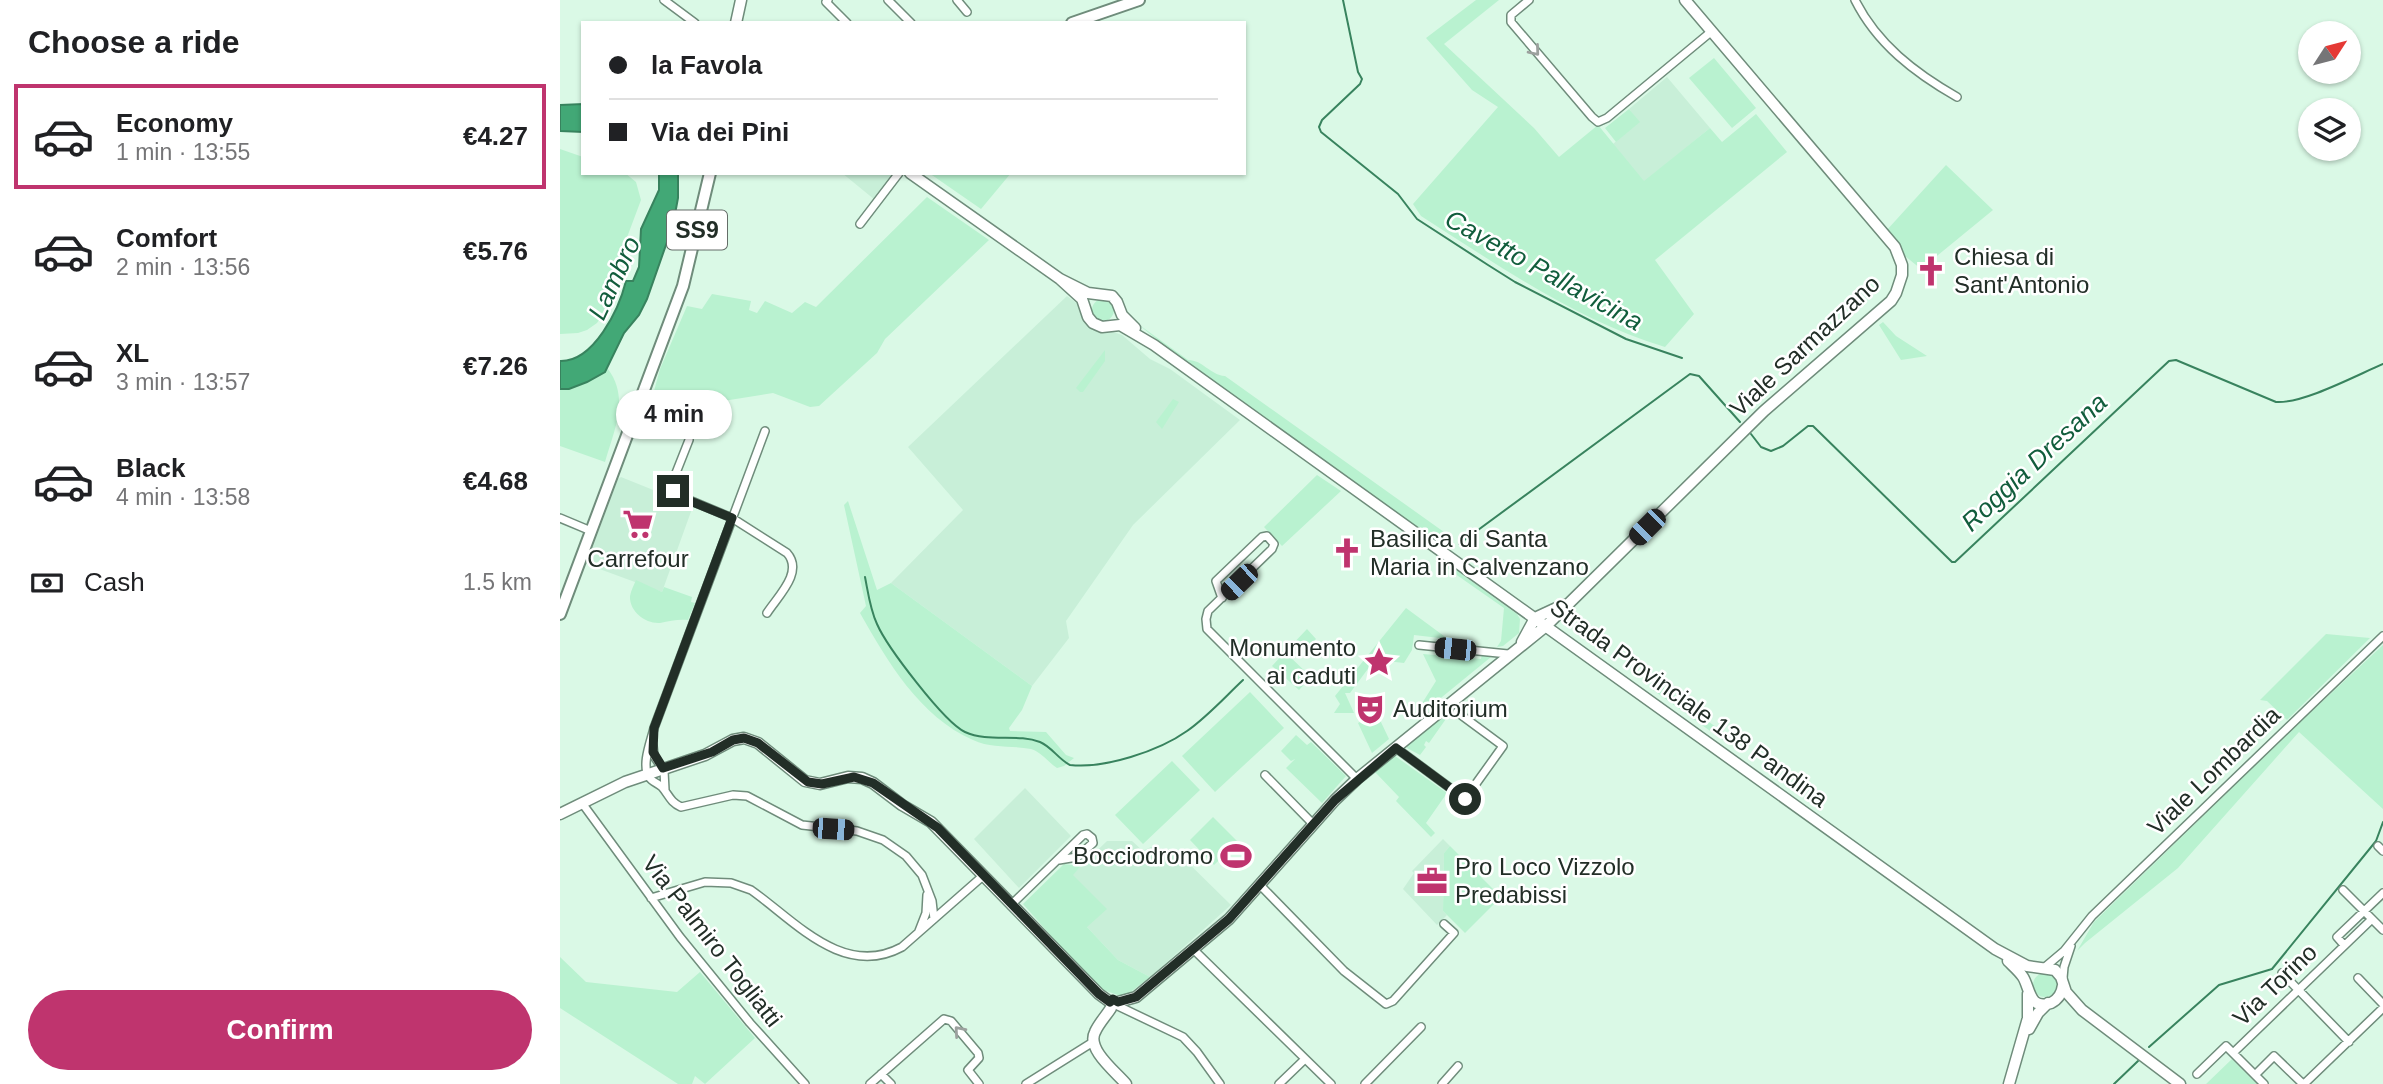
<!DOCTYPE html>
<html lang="en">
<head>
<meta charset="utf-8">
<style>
  :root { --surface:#fff; --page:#f2f2f2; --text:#202124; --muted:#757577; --line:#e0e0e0; --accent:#bf346e }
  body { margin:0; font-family:Arial,sans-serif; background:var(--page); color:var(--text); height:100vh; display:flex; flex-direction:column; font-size:26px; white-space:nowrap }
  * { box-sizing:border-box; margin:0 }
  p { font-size:23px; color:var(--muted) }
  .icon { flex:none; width:38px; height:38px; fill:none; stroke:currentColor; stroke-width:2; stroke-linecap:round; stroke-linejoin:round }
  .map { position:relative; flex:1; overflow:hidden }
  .side { display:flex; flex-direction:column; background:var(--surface); width:560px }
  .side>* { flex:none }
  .banner { position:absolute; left:21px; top:21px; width:665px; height:154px; border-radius:0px; box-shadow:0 2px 5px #0004; display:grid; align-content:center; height:154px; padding:0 28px; background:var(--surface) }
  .needle { width:46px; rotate:54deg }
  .tools { position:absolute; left:1738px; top:21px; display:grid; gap:14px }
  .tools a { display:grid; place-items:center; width:63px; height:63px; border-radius:50%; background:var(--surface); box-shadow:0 2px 5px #0004; font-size:35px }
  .end { position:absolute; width:32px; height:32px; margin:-16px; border:9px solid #222e27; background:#fff; box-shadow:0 0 0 4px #fff }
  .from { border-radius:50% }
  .bubble { position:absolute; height:49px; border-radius:24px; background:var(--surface); box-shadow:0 2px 5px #0004; font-size:23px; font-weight:700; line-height:49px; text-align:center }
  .car { position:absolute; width:21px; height:42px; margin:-21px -10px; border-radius:9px; box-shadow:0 0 5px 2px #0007; background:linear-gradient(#222 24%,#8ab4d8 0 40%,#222 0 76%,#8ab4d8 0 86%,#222 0) }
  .banner b { display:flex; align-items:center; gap:24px; height:66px; font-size:26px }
  .banner b+b { border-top:2px solid var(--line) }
  .banner i { width:18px; height:18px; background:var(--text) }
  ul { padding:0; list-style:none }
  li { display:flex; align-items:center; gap:21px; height:105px; margin:0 14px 10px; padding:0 14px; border:4px solid transparent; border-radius:0px }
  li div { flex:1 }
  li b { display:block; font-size:26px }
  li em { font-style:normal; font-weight:700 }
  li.on { border-color:var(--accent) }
  li>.icon { width:63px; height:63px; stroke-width:1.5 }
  h2 { padding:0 28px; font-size:32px; line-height:84px }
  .pay { display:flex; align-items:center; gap:18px; height:77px; padding:0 28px; font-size:26px }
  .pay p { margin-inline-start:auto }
  .cta { display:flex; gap:14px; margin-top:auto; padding:14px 28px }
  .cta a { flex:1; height:80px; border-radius:42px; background:var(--accent); color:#fff; font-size:28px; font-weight:700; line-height:80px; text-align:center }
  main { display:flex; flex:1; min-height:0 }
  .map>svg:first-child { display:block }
  .built { fill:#c8efd8 }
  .green { fill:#b9f2d0 }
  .water { fill:#42a876; stroke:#38835e; stroke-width:2 }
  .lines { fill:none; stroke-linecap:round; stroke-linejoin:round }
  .stream { stroke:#38835e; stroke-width:2 }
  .street-casing { stroke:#6f8c7b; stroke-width:10 }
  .secondary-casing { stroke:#6f8c7b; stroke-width:13 }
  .primary-casing { stroke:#6f8c7b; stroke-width:14 }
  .street { stroke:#fff; stroke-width:7 }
  .secondary { stroke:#fff; stroke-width:10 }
  .primary { stroke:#fff; stroke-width:10 }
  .oneway { stroke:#9ca19e }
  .route { stroke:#222e27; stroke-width:9 }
  .labels { text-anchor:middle; stroke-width:5; stroke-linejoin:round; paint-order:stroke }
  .shield { fill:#fff; stroke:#646d68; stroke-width:2 }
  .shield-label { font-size:23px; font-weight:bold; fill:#222e27 }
  .poi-label { font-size:24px; fill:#222e27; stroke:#fff; text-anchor:start }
  .street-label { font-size:24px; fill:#222e27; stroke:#fff }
  .water-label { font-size:26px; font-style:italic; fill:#115d3c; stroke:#fff }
</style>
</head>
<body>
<main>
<section class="side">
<h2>Choose a ride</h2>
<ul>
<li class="on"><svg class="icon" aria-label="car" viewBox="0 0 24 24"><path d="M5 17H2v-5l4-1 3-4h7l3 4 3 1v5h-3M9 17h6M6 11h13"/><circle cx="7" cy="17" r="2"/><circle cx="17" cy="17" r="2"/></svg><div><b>Economy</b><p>1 min · 13:55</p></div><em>€4.27</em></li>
<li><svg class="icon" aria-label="car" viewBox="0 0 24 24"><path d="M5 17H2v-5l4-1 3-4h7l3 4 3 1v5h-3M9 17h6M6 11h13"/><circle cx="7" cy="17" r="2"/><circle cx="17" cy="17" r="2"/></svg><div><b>Comfort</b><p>2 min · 13:56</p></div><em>€5.76</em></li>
<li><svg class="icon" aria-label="car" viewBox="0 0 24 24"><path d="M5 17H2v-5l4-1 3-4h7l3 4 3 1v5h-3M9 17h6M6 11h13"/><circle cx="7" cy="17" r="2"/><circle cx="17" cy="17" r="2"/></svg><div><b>XL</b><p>3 min · 13:57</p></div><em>€7.26</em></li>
<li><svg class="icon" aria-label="car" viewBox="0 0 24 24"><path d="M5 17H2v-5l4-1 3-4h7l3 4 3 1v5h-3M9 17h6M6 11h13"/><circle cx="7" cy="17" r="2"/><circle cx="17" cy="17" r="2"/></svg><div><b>Black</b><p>4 min · 13:58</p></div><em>€4.68</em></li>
</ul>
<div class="pay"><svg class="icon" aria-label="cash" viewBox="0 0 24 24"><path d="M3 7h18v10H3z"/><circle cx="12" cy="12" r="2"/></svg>Cash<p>1.5 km</p></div>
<div class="cta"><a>Confirm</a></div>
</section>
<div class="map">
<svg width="1823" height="1084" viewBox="0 0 1823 1084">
  <rect width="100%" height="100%" fill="#daf9e6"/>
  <!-- built -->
  <path class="built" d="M 1107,77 L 1150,128 L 1084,182 L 1053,144 L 1079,122 L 1069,109 Z
    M 282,173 L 332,173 L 334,175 L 315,200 Z
    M 507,296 L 523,308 L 529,325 L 538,331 L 550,331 L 562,335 L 590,359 L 610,369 L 680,420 L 573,525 L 506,621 L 509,638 L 472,686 L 331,583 L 403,510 L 348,447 Z
    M 61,477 L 133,506 L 102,592 L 26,564 L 58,479 Z
    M 465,788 L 511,836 L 459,888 L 414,839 Z
    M 883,839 L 890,846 L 884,853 L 883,911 L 887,915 L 877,925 L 843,889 L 854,873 L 852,871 Z
    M 547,841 L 572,841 L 583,851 L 591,847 L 615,850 L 671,905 L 590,977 L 558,960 L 527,927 L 512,875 Z"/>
  <!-- green -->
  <path class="green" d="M 916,0 L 939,0 L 884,44 L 974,128 L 999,157 L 1038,125 L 1084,181 L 1150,128 L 1162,142 L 1196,114 L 1227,152 L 1095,260 L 1134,314 L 1105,347 C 1017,321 938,265 861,216 L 853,204 L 938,107 L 912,90 L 866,38 Z
    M 1154,58 L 1196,108 L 1172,128 L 1129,78 Z
    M 1069,109 L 1080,122 L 1056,142 L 1045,128 Z
    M 0,149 L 23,157 L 23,173 L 65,173 L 76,182 L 81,200 L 60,256 L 48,307 L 37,323 L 27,330 L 18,333 L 0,334 Z
    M 1386,165 L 1433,210 L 1361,269 L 1345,256 L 1326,231 Z
    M 369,173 L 451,173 L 421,209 Z
    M 367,197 L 429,240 L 325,339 L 317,353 L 259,406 L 250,407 L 213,393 L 88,413 L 100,369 L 127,306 L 142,309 L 152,294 L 191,301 L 189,310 L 197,313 L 205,301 L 232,313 L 245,302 L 256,307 Z
    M532 310a11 11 0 1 1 22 0a11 11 0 1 1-22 0Z
    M 1323,322 L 1336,336 L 1367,356 L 1341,360 L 1319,325 Z
    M 578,324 L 628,360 C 643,360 650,375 665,376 L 891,537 L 879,545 L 626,364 Z
    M 545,350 L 545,361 L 523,392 L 520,392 L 516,388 Z
    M 48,369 C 70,399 54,430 45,462 L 0,446 L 0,389 L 9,389 Z
    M 613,399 L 619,402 L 602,429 L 596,422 Z
    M 757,475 L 781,491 L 722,546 L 704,527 Z
    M 288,501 L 317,590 L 331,583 L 472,686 L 462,710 L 449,728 L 450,731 L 486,732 L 506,755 L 514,758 L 504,766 L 497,768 C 488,762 481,752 471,749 C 451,745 432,749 413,740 C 360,717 327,661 300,613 L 306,606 L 284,505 Z
    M 885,562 L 957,614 L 960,619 L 959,633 L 943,646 L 937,647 L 941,641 L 944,608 L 881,564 Z
    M 76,580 L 102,592 L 104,587 L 132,597 L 131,602 L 135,603 L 128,620 C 118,619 110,621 100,623 C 85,624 69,611 70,596 C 71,590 74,585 76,580 Z
    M 846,608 L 888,639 L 854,635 L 852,650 L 844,663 L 818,660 L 811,656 L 809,659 L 813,662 L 790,693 L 785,693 L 794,713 L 774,713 L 780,704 L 775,696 Z
    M 747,629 L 756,639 L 739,657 L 729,648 Z
    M 1766,634 L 1810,638 L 1727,720 L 1707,701 L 1700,700 Z
    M 1823,645 L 1823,809 L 1739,732 L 1618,868 L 1525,943 L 1517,951 L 1534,922 L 1735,727 Z
    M 725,652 L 751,677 L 739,690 L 712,666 Z
    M 863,654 L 921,659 L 922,654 L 931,657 L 871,706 L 861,705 L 876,681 Z
    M 1099,684 L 1165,734 L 1167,743 L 1093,690 Z
    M 690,692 L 724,728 L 655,792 L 622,756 Z
    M 885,714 L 888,716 L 869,743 L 866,741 L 864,745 L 866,747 L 860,755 L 847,748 L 847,745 Z
    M 811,719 L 820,720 L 829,739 L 812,753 L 798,723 L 802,721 L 810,722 Z
    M 736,735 L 747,745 L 751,742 L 786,776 L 762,803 L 726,768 L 735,759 L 731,761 L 721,751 Z
    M 835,756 L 887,793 L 866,823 L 875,833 L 871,837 L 836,801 L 839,797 L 815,772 Z
    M 612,761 L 640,790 L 583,844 L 555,815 Z
    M 653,817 L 678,842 L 654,865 L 630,840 Z
    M 890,846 L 941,897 L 905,933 L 883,911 L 884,853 Z
    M 504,864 L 521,866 L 513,875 L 547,909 L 527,927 L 558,960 L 590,977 L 564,997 L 537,988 L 463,904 Z
    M 0,957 L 26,982 L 117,992 L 140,972 L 195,1038 L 145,1084 L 135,1076 L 132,1084 L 118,1084 L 0,1008 Z
    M1473 985a12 12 0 1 1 24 0a12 12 0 1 1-24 0Z
    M 1672,1059 L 1697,1084 L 1646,1084 Z"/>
  <!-- water -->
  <path class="water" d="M 23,104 L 23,132 L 0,131 L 0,105 Z
    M 99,173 L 118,173 L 118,198 L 113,225 L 87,299 L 79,315 L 64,333 L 45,372 L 27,382 L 9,389 L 0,389 L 0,361 C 34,362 59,309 66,281 L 73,281 L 79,267 L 81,229 L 99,190 Z"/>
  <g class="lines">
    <!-- stream -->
    <path class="stream" d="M 783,0 L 798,72 L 802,79 L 800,84 L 762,120 L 759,127 L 761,132 L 838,194 L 857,219 L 928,265 L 955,282 L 1066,339 L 1122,358
      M 1191,434 L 1201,447 L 1211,451 L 1223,446 L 1248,426 L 1253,426 L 1392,562 L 1395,562 L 1609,361 L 1616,360 L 1716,402 C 1743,404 1797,375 1823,364
      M 899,544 L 1130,374 L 1139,376 L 1180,422
      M 305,577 C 308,592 310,609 317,624 C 327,647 384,722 405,732 C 429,743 457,733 480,742 C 492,747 498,759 510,765 C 544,769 599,751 627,731 C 647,717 665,697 683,680
      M 1589,1047 L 1659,985 L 1712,969 L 1816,841 L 1823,822
      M 1554,1084 L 1578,1061"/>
    <!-- street casing -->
    <g class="street-casing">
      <path id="street" d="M 104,0 L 135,23
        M 268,0 L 266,2 L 287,23
        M 328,0 L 351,23
        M 397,0 L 407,12
        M 969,0 L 951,15 L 951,22 L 1032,117 L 1038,122 L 1047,118 L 1152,31
        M 1295,0 C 1317,44 1355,73 1397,97
        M 300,224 L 339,173
        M 205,431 L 94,728 C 91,741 81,765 89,777 C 92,782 98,783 102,787 C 109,795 110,802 121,807 L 173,795 L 187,796 L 242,825 L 297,831 L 323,840 L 346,856 L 362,875 L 372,901 L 374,919
        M 129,440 L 112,483 L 115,494 L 172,518 L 227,553 C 244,572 218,596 207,613
        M 0,518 L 31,531
        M 662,598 L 656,581 L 702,537 L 707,536 L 714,544 L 712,549 L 648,611 L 646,619 L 647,629 L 797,779
        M 859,645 L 948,654
        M 93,746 L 94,756 L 104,771 L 105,790
        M 836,748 L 905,799 L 943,746 L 897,712
        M 705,775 L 753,824
        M 22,803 L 120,937 L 190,1023 L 245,1084
        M 1818,846 L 1823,851
        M 700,885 L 784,971 L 826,1004 L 833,1001 L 894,933 L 884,924
        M 1783,890 L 1823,930
        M 91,898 L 145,882 L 171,883 L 191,890 C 234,920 283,979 342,947 L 424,875
        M 452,904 L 523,835 L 527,834 L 532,838 L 533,843 L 517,857 L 499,860
        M 359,931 L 366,913 L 367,895
        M 1784,945 L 1777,937 L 1823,893
        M 633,949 L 771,1084
        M 1485,967 L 1504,951 L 1532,916 L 1823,636
        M 1722,973 L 1789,1042
        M 1503,978 L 1504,967 L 1511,946
        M 1798,978 L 1823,1004
        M 558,1006 L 623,1037 L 637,1052 L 660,1084
        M 1673,1053 L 1812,919
        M 321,1074 L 331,1084
        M 1637,1074 L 1666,1046 L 1704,1084
        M 1695,1075 L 1714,1056 L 1743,1084
        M 310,1084 L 384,1019 L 391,1021 L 418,1053 L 419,1058 L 408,1070 L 419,1084
        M 466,1084 L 533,1042
        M 719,1084 L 745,1059
        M 805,1084 L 861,1027
        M 882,1084 L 898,1066
        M 1744,1084 L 1823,1008"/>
    </g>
    <!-- secondary casing -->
    <g class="secondary-casing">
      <path id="secondary" d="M 176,23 L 181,0
        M 350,173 L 500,279 L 528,293 L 552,296 L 557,302 L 562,315 L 575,328
        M 500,279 L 522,299 L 528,317 L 533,323 L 542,327 L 560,325 L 594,345 L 1435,949 L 1467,966 L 1495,970 L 1501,977 L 1506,992 L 1522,1010 L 1620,1084
        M 962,642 L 975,618 L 1003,605
        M 0,814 L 65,782 L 145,755 L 173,740 L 184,738 L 198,743 L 245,781 L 260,784 L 288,777 L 302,778 L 313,783 L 342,805 L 371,822 L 539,994 L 550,1002
        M 1448,961 C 1453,966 1459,971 1463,977 C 1470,988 1469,1011 1491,1003 C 1499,999 1502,993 1503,985
        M 558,1002 L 576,997 L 669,919 L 775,800 L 797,779 L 986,626 L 1204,411 L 1331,301 L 1336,293 L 1342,275 L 1342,265 L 1335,247 L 1125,0
        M 551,1008 C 546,1016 539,1023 535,1032 C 526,1049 556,1072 566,1084
        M 1469,1029 L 1478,1013 L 1488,1003
        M 1449,1084 L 1468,1018 L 1468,994"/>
    </g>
    <!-- primary casing -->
    <g class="primary-casing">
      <path id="primary" d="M 512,23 L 579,0
        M 0,614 L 123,286 L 150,173"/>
    </g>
    <!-- street -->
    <use href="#street" class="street"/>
    <!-- secondary -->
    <use href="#secondary" class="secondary"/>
    <!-- primary -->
    <use href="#primary" class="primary"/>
  </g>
  <!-- one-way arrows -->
  <defs><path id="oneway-chevron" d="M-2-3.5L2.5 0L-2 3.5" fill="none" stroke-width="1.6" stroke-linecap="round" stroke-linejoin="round" transform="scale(1.75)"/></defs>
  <g class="oneway">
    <use href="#oneway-chevron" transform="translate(975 51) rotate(50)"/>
    <use href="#oneway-chevron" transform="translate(399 1031) rotate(-131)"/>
  </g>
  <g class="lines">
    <!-- route -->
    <path class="route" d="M 113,491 L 118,496 L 172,518 L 94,728 L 93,752 L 103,768 L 152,752 L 173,740 L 184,738 L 198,743 L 248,782 L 262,784 L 294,777 L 313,783 L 378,828 L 539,994 L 550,1002 L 553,999 L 558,1002 L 576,997 L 669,919 L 775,800 L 836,748 L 905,799"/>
  </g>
  <!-- icons -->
  <defs>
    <g id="church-bare" transform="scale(2.415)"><path d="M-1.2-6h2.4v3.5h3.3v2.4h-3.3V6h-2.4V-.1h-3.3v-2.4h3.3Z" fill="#bf346e" stroke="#fff" stroke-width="2.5" paint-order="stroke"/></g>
    <g id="supermarket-bare" transform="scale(2.415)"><path d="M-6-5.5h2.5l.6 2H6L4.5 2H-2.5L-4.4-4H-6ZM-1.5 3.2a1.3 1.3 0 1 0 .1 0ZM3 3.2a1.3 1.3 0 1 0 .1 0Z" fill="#bf346e" stroke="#fff" stroke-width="2.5" paint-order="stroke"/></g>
    <g id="sight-bare" transform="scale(2.415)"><path d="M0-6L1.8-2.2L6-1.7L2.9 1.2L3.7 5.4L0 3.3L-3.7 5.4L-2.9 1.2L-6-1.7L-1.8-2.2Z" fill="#bf346e" stroke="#fff" stroke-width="2.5" paint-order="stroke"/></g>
    <g id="theatre-bare" transform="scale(2.415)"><path d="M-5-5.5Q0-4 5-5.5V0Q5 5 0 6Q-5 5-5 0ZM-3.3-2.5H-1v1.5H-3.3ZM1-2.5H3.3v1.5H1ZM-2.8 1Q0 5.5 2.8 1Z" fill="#bf346e" stroke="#fff" stroke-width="2.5" paint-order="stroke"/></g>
    <g id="stadium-bare" transform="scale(2.415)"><path d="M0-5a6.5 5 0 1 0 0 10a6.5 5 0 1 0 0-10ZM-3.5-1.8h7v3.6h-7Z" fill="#bf346e" stroke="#fff" stroke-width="2.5" paint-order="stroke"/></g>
    <g id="office-bare" transform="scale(2.415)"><path d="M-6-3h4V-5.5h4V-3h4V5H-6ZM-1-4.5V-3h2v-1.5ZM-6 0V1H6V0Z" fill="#bf346e" stroke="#fff" stroke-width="2.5" paint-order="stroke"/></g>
  </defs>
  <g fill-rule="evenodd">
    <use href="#church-bare" x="1371" y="271"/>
    <use href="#supermarket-bare" x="78" y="524"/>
    <use href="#church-bare" x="787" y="553"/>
    <use href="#sight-bare" x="819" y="662"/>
    <use href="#theatre-bare" x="810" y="709"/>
    <use href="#stadium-bare" x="676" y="856"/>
    <use href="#office-bare" x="872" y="881"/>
  </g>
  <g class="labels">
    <!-- shield labels -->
    <rect class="shield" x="107" y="210.5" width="60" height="39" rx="5"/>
    <g class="shield-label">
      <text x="137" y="238">SS9</text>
    </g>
    <!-- poi labels -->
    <g class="poi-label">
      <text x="1394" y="265">Chiesa di<tspan x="1394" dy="28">Sant'Antonio</tspan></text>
      <text x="810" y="547">Basilica di Santa<tspan x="810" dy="28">Maria in Calvenzano</tspan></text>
      <text x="78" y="567" text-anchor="middle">Carrefour</text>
      <text x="796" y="656" text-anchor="end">Monumento<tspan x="796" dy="28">ai caduti</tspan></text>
      <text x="833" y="717">Auditorium</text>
      <text x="653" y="864" text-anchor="end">Bocciodromo</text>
      <text x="895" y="875">Pro Loco Vizzolo<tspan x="895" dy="28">Predabissi</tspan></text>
    </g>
    <!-- street labels -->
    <g class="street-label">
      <text transform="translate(1245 346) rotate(-43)" y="8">Viale Sarmazzano</text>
      <text transform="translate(1129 703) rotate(36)" y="8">Strada Provinciale 138 Pandina</text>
      <text transform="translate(1654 771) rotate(-44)" y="8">Viale Lombardia</text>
      <text transform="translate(152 941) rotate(52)" y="8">Via Palmiro Togliatti</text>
      <text transform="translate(1715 985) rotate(-44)" y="8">Via Torino</text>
    </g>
    <!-- water labels -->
    <g class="water-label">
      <text transform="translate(984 270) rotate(29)" y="9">Cavetto Pallavicina</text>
      <text transform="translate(54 278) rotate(-65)" y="9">Lambro</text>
      <text transform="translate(1474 462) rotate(-43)" y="9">Roggia Dresana</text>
    </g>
  </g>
</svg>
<div class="tools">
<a><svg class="needle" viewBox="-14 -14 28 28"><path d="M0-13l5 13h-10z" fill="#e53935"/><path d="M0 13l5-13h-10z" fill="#757577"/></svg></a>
<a><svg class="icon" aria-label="layers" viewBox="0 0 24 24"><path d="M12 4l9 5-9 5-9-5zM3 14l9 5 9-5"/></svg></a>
</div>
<i class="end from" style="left:905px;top:799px"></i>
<i class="end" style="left:113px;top:491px"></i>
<div class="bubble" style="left:56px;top:390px;width:116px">4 min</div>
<i class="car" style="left:1087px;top:527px;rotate:225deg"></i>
<i class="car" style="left:679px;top:582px;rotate:226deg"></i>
<i class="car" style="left:895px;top:649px;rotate:276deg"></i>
<i class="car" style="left:273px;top:829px;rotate:94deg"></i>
<div class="banner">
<b><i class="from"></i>la Favola</b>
<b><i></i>Via dei Pini</b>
</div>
</div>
</main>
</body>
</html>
